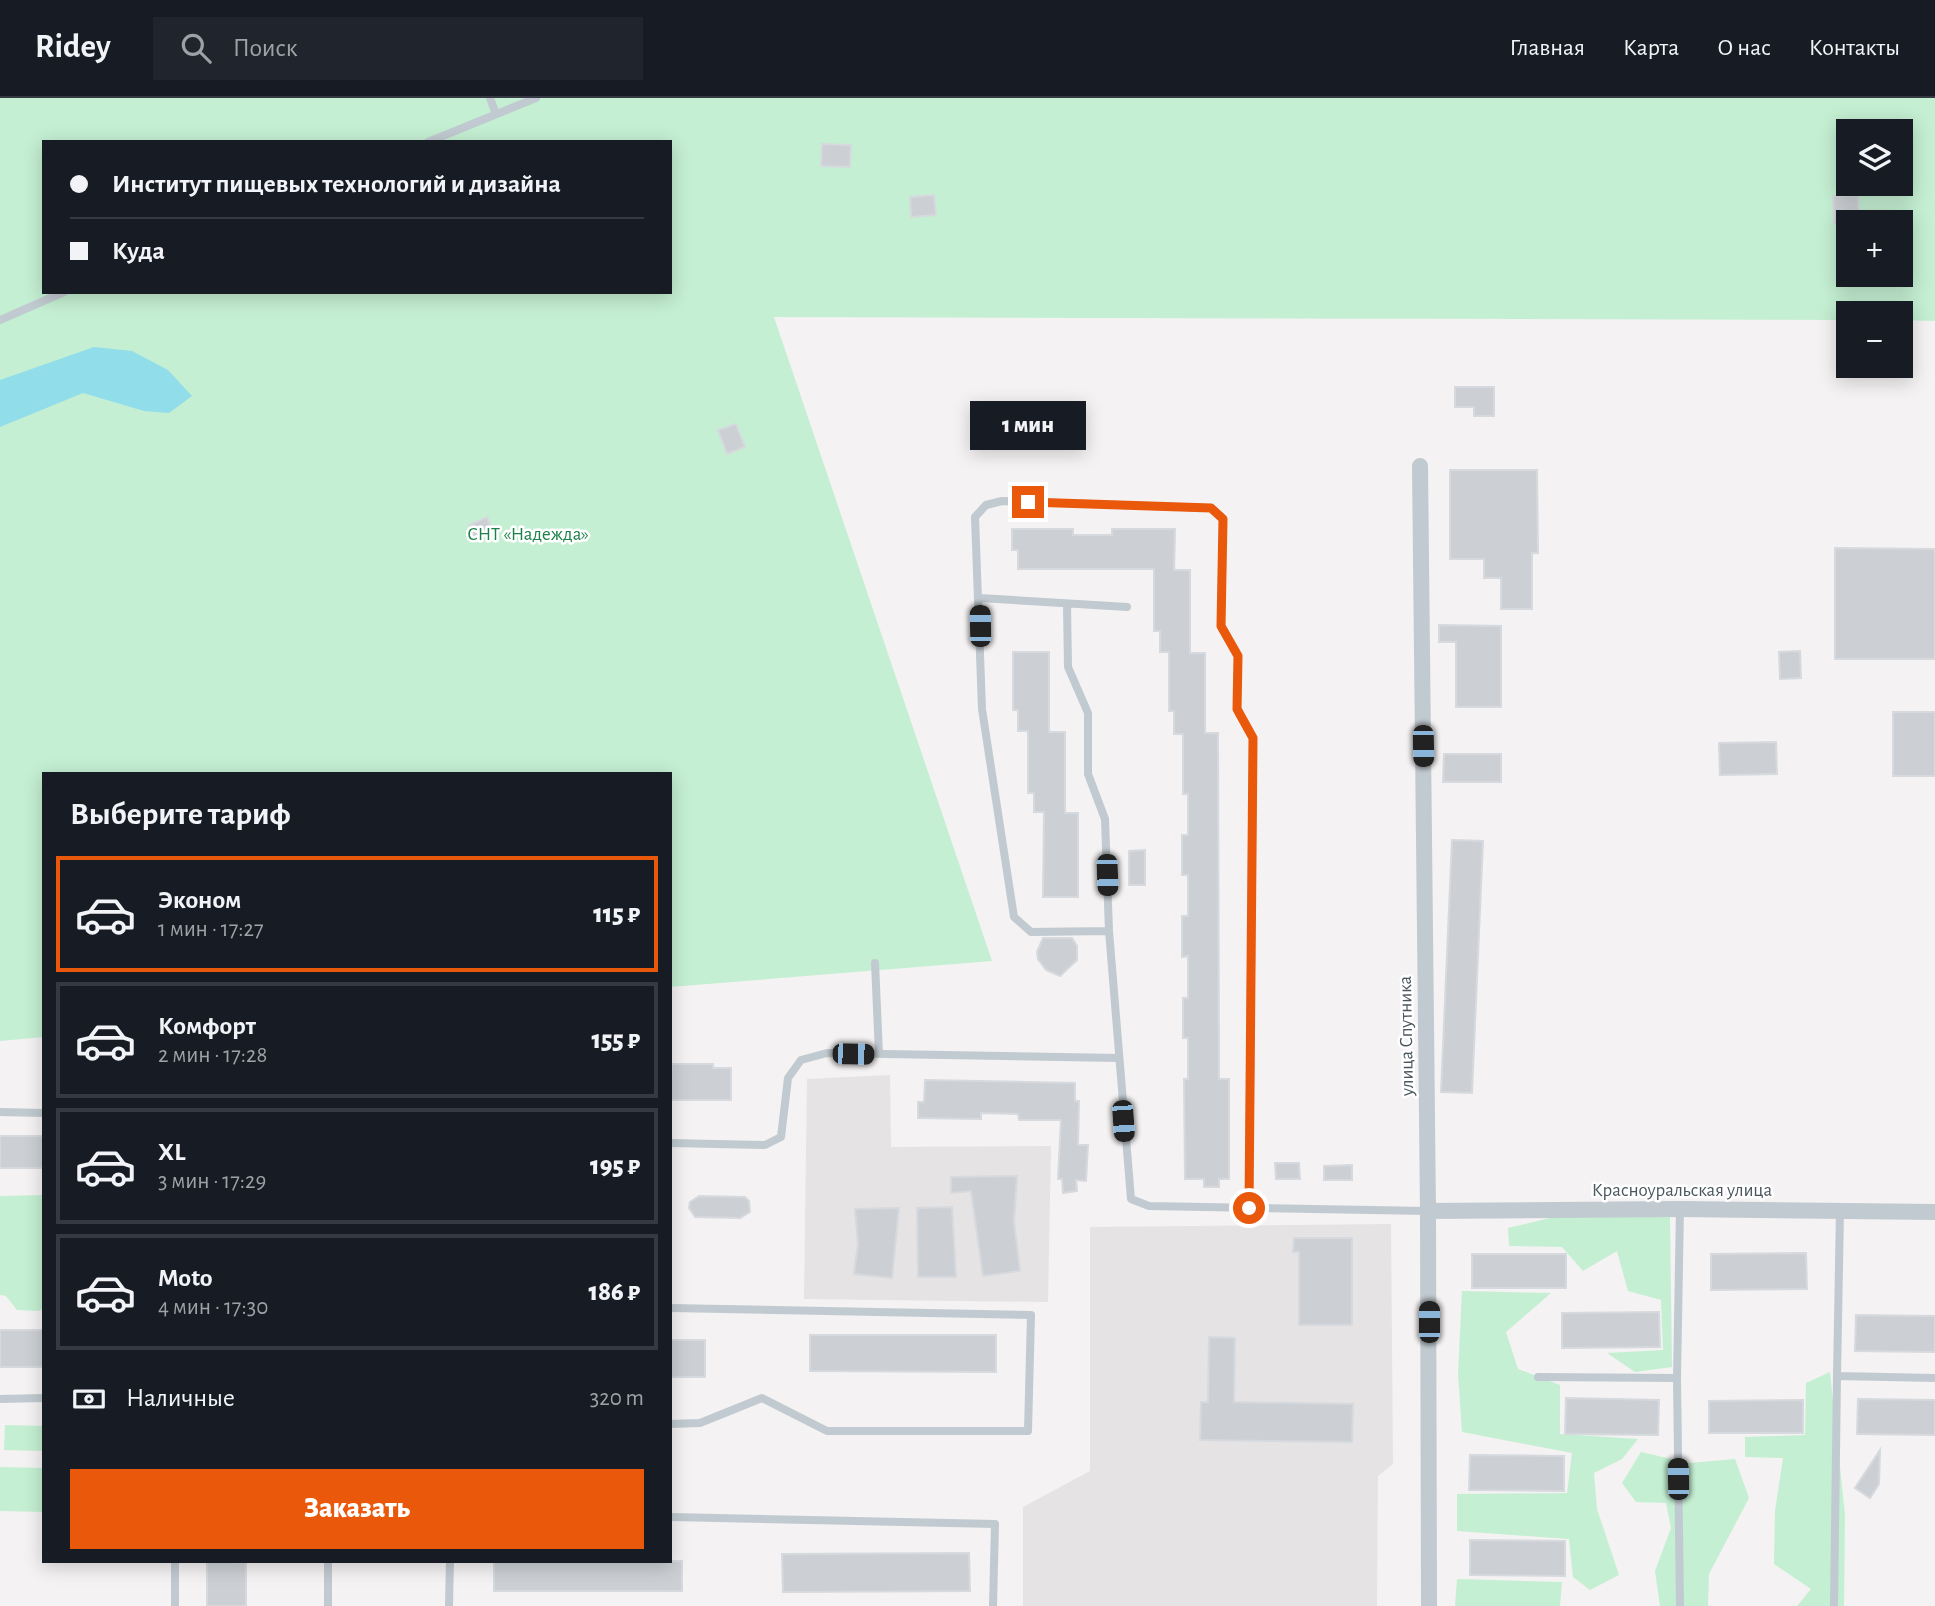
<!DOCTYPE html>
<html lang="ru">
<head>
<meta charset="utf-8">
<style>
  :root { --surface:#171b24; --page:#20242c; --text:#f1f3f6; --muted:#9ea1a6; --line:#363941; --accent:#ea580c }
  body { margin:0; font-family:"Alegreya Sans",sans-serif; background:var(--page); color:var(--text); height:100vh; display:flex; flex-direction:column; font-size:26px; white-space:nowrap }
  * { box-sizing:border-box; margin:0 }
  p { font-size:23px; color:var(--muted) }
  .icon { flex:none; width:38px; height:38px; fill:none; stroke:currentColor; stroke-width:2; stroke-linecap:round; stroke-linejoin:round }
  .map { position:relative; flex:1; overflow:hidden }
  .sheet { position:absolute; left:42px; top:674px; width:630px; height:791px; display:flex; flex-direction:column; background:var(--surface); border-radius:0px; box-shadow:0 4px 18px #0003 }
  .sheet>* { flex:none }
  .hud { position:absolute; left:42px; top:42px; width:630px; height:154px; border-radius:0px; box-shadow:0 4px 18px #0003; display:grid; align-content:center; height:154px; padding:0 28px; background:var(--surface) }
  .fabs { position:absolute; left:1836px; top:21px; display:grid; gap:14px }
  .fabs a { display:grid; place-items:center; width:77px; height:77px; border-radius:0px; background:var(--surface); box-shadow:0 4px 18px #0003; font-size:35px }
  .end { position:absolute; width:32px; height:32px; margin:-16px; border:9px solid #ea580c; background:#fff; box-shadow:0 0 0 4px #fff }
  .from { border-radius:50% }
  .bubble { position:absolute; height:49px; border-radius:0px; background:var(--surface); box-shadow:0 4px 18px #0003; font-size:23px; font-weight:800; line-height:49px; text-align:center }
  .car { position:absolute; width:21px; height:42px; margin:-21px -10px; border-radius:9px; box-shadow:0 0 5px 2px #0007; background:linear-gradient(#222 24%,#8ab4d8 0 40%,#222 0 76%,#8ab4d8 0 86%,#222 0) }
  .hud b { display:flex; align-items:center; gap:24px; height:66px; font-size:26px }
  .hud b+b { border-top:2px solid var(--line) }
  .hud i { width:18px; height:18px; background:var(--text) }
  ul { padding:0; list-style:none }
  li { display:flex; align-items:center; gap:21px; height:116px; margin:0 14px 10px; padding:0 14px; border:4px solid var(--line); border-radius:0px }
  li div { flex:1 }
  li b { display:block; font-size:26px }
  li em { font-style:normal; font-weight:800 }
  li.on { border-color:var(--accent) }
  li>.icon { width:63px; height:63px; stroke-width:1.5 }
  h2 { padding:0 28px; font-size:32px; line-height:84px }
  .pay { display:flex; align-items:center; gap:18px; height:77px; padding:0 28px; font-size:26px }
  .pay p { margin-inline-start:auto }
  .button { display:flex; gap:14px; margin-top:auto; padding:14px 28px }
  .button a { flex:1; height:80px; border-radius:0px; background:var(--accent); color:#fff; font-size:28px; font-weight:800; line-height:80px; text-align:center }
  header { display:flex; align-items:center; gap:42px; box-sizing:border-box; height:98px; padding:0 35px; background:var(--surface); border-bottom:2px solid var(--line) }
  header strong { font-size:33px }
  nav { display:flex; gap:38px; margin-inline-start:auto; font-size:24px }
  .search { width:490px; height:63px; background:var(--page); display:flex; align-items:center; gap:18px; box-sizing:border-box; padding:0 24px; border-radius:0px; color:var(--muted); font-size:26px }
  .map>svg:first-child { display:block }
  .education { fill:#e5e3e4 }
  .green { fill:#c4efd2; fill-rule:evenodd }
  .water { fill:#92ddea }
  .building { fill:#ccd0d4; stroke:#d6d9dd; stroke-width:2 }
  .lines { fill:none; stroke-linecap:round; stroke-linejoin:round }
  .service { stroke:#c1cad0; stroke-width:8 }
  .minor { stroke:#c1cad0; stroke-width:16 }
  .route { stroke:#ea580c; stroke-width:9 }
  .labels { text-anchor:middle; stroke-width:5; stroke-linejoin:round; paint-order:stroke }
  .park-label { font-size:19px; fill:#1b8148; stroke:#fff }
  .street-label { font-size:19px; fill:#4a575f; stroke:#fff }
</style>
</head>
<body>
<header>
<strong>Ridey</strong>
<div class="search"><svg class="icon" aria-label="search" viewBox="0 0 24 24"><circle cx="10" cy="10" r="6"/><path d="M15 15l6 6"/></svg>Поиск</div>
<nav><a>Главная</a><a>Карта</a><a>О нас</a><a>Контакты</a></nav>
</header>
<div class="map">
<svg width="1935" height="1508" viewBox="0 0 1935 1508">
  <rect width="100%" height="100%" fill="#f4f2f2"/>
  <!-- education -->
  <path class="education" d="M 890,977 L 891,1049 L 1051,1048 L 1048,1204 L 804,1201 L 807,981 Z
    M 1391,1126 L 1393,1366 L 1378,1378 L 1377,1508 L 1023,1508 L 1023,1409 L 1090,1373 L 1090,1129 Z"/>
  <!-- green -->
  <path class="green" d="M 0,0 L 1935,0 L 1935,223 L 1901,222 L 1900,215 L 1848,215 L 1848,222 L 774,219 L 992,863 L 670,889 L 670,676 L 44,676 L 44,939 L 0,943 ZM 1848,33 L 1900,33 L 1900,86 L 1848,86 ZM 44,44 L 670,44 L 670,194 L 44,194 ZM 1848,124 L 1900,124 L 1900,177 L 1848,177 Z
    M 44,1097 L 44,1210 L 39,1213 L 17,1212 L 6,1198 L 0,1197 L 0,1098 Z
    M 1571,1115 L 1670,1119 L 1672,1269 L 1635,1274 L 1607,1255 L 1663,1252 L 1661,1202 L 1628,1193 L 1617,1153 L 1583,1173 L 1562,1149 L 1509,1148 L 1508,1130 Z
    M 1462,1193 L 1551,1195 L 1506,1234 L 1518,1271 L 1560,1287 L 1560,1336 L 1638,1341 L 1622,1361 L 1594,1375 L 1597,1411 L 1619,1477 L 1590,1492 L 1573,1479 L 1569,1441 L 1457,1433 L 1457,1396 L 1567,1395 L 1572,1355 L 1462,1334 L 1458,1276 Z
    M 1830,1274 L 1845,1417 L 1844,1508 L 1797,1508 L 1811,1491 L 1774,1466 L 1775,1413 L 1783,1360 L 1745,1359 L 1745,1339 L 1805,1337 L 1806,1285 Z
    M 5,1327 L 44,1328 L 44,1353 L 4,1352 Z
    M 1641,1354 L 1689,1365 L 1735,1361 L 1749,1400 L 1709,1476 L 1708,1508 L 1660,1508 L 1655,1473 L 1671,1430 L 1666,1405 L 1636,1404 L 1622,1385 Z
    M 0,1369 L 44,1370 L 44,1414 L 0,1413 Z
    M 1457,1481 L 1562,1484 L 1560,1508 L 1455,1508 Z"/>
  <!-- water -->
  <path class="water" d="M 94,249 L 132,253 L 168,272 L 192,298 L 169,315 L 144,313 L 83,295 L 0,329 L 0,282 Z"/>
  <!-- building -->
  <path class="building" d="M 822,46 L 851,47 L 850,69 L 821,68 Z
    M 934,97 L 936,117 L 911,119 L 910,99 Z
    M 1858,97 L 1859,124 L 1834,126 L 1833,98 Z
    M 1455,289 L 1494,289 L 1494,318 L 1474,318 L 1474,309 L 1455,309 Z
    M 736,326 L 745,349 L 727,356 L 718,332 Z
    M 1450,372 L 1537,372 L 1538,455 L 1532,455 L 1532,511 L 1501,511 L 1501,480 L 1484,480 L 1484,461 L 1450,461 Z
    M 487,419 L 493,433 L 475,441 L 469,427 Z
    M 1012,431 L 1073,431 L 1073,437 L 1112,437 L 1112,431 L 1175,431 L 1174,472 L 1190,472 L 1190,555 L 1205,555 L 1205,635 L 1218,635 L 1219,981 L 1229,981 L 1229,1081 L 1219,1081 L 1219,1089 L 1204,1089 L 1204,1081 L 1185,1081 L 1184,981 L 1188,981 L 1188,940 L 1183,940 L 1183,900 L 1188,900 L 1188,858 L 1182,859 L 1182,818 L 1188,818 L 1188,777 L 1182,777 L 1182,737 L 1188,737 L 1188,696 L 1183,696 L 1183,636 L 1174,636 L 1174,613 L 1169,613 L 1169,554 L 1160,554 L 1160,533 L 1154,533 L 1154,471 L 1018,471 L 1018,452 L 1012,452 Z
    M 1835,450 L 1935,451 L 1935,561 L 1835,561 Z
    M 1439,527 L 1501,528 L 1501,609 L 1456,609 L 1456,544 L 1439,544 Z
    M 1800,553 L 1801,580 L 1780,581 L 1779,554 Z
    M 1013,554 L 1049,554 L 1049,634 L 1065,634 L 1065,715 L 1078,715 L 1078,799 L 1043,799 L 1044,714 L 1034,714 L 1034,695 L 1028,695 L 1028,633 L 1018,633 L 1018,612 L 1013,612 Z
    M 1893,614 L 1935,614 L 1935,678 L 1893,678 Z
    M 1776,644 L 1777,676 L 1720,677 L 1719,645 Z
    M 1444,656 L 1501,656 L 1501,684 L 1443,684 Z
    M 1452,742 L 1483,743 L 1472,995 L 1441,994 Z
    M 1145,752 L 1145,787 L 1129,787 L 1129,753 Z
    M 1043,840 L 1072,840 L 1077,848 L 1077,862 L 1060,878 L 1046,872 L 1038,861 L 1037,854 Z
    M 672,966 L 713,966 L 713,970 L 731,970 L 731,1002 L 670,1002 Z
    M 925,982 L 1075,985 L 1075,1003 L 1079,1003 L 1078,1047 L 1088,1047 L 1086,1083 L 1076,1082 L 1077,1093 L 1063,1095 L 1062,1081 L 1058,1081 L 1061,1022 L 1019,1022 L 1018,1016 L 981,1015 L 981,1021 L 918,1020 L 918,1004 L 924,1004 Z
    M 0,1038 L 44,1038 L 44,1070 L 0,1070 Z
    M 1275,1065 L 1299,1065 L 1300,1081 L 1276,1081 Z
    M 1352,1067 L 1352,1082 L 1324,1082 L 1324,1068 Z
    M 1017,1078 L 1014,1123 L 1020,1173 L 983,1178 L 971,1093 L 951,1095 L 951,1079 Z
    M 699,1098 L 745,1099 L 749,1103 L 750,1114 L 740,1120 L 695,1119 L 689,1110 L 690,1104 Z
    M 952,1109 L 956,1179 L 918,1179 L 917,1110 Z
    M 899,1110 L 892,1180 L 854,1176 L 858,1146 L 855,1111 Z
    M 1294,1140 L 1352,1140 L 1352,1227 L 1299,1227 L 1299,1154 L 1293,1154 Z
    M 1806,1155 L 1807,1191 L 1711,1192 L 1711,1156 Z
    M 1472,1156 L 1566,1156 L 1566,1190 L 1472,1190 Z
    M 1659,1214 L 1660,1249 L 1562,1250 L 1562,1215 Z
    M 1856,1217 L 1935,1218 L 1935,1254 L 1855,1253 Z
    M 0,1232 L 44,1232 L 44,1269 L 0,1269 Z
    M 810,1237 L 996,1237 L 996,1274 L 810,1273 Z
    M 1209,1239 L 1235,1240 L 1234,1304 L 1353,1306 L 1352,1344 L 1200,1342 L 1201,1304 L 1208,1304 Z
    M 670,1242 L 705,1242 L 705,1279 L 670,1279 Z
    M 1566,1300 L 1659,1302 L 1658,1337 L 1565,1336 Z
    M 1858,1301 L 1935,1302 L 1935,1337 L 1857,1336 Z
    M 1803,1302 L 1803,1335 L 1709,1335 L 1709,1303 Z
    M 1880,1352 L 1879,1386 L 1870,1400 L 1855,1390 Z
    M 1470,1357 L 1564,1358 L 1564,1393 L 1469,1392 Z
    M 1470,1442 L 1565,1443 L 1565,1478 L 1470,1477 Z
    M 969,1455 L 970,1493 L 783,1494 L 782,1456 Z
    M 207,1463 L 246,1465 L 246,1508 L 207,1508 Z
    M 494,1463 L 682,1463 L 682,1493 L 494,1493 Z"/>
  <g class="lines">
    <!-- service -->
    <path class="service" d="M 490,0 L 496,16
      M 428,44 L 536,0
      M 0,222 L 64,194
      M 980,500 L 1127,509
      M 1067,507 L 1068,569 L 1088,615 L 1088,676 L 1105,721 L 1109,833 L 1131,1101 L 1149,1108 L 1428,1113
      M 1109,833 L 1031,834 L 1014,819 L 982,611 L 975,419 L 986,407 L 1002,403 L 1211,410 L 1223,421 L 1221,528 L 1238,558 L 1237,611 L 1253,640 L 1249,1110
      M 875,865 L 879,956
      M 0,1014 L 44,1015
      M 670,1045 L 765,1047 L 781,1039 L 788,980 L 801,962 L 827,955 L 1119,960
      M 1840,1113 L 1837,1278 L 1935,1280
      M 670,1210 L 1031,1217 L 1028,1333 L 827,1333 L 762,1300 L 700,1325 L 670,1326
      M 1538,1279 L 1677,1280
      M 0,1301 L 44,1300
      M 670,1419 L 995,1426 L 993,1508
      M 175,1463 L 175,1508
      M 328,1508 L 328,1463
      M 449,1508 L 450,1463
      M 1680,1508 L 1677,1280 L 1680,1111
      M 1834,1508 L 1837,1278"/>
    <!-- minor -->
    <path class="minor" d="M 1420,368 L 1428,1113 L 1429,1508
      M 1428,1113 L 1680,1111 L 1935,1114"/>
  </g>
  <g class="lines">
    <!-- route -->
    <path class="route" d="M 1028,404 L 1211,410 L 1223,421 L 1221,528 L 1238,558 L 1237,611 L 1253,640 L 1249,1110"/>
  </g>
  <g class="labels">
    <!-- park labels -->
    <g class="park-label">
      <text x="528" y="442">СНТ «Надежда»</text>
    </g>
    <!-- street labels -->
    <g class="street-label">
      <text transform="translate(1405 938) rotate(-91)" y="7">улица Спутника</text>
      <text x="1682" y="1098">Красноуральская улица</text>
    </g>
  </g>
</svg>
<div class="fabs">
<a><svg class="icon" aria-label="layers" viewBox="0 0 24 24"><path d="M12 4l9 5-9 5-9-5zM3 14l9 5 9-5"/></svg></a>
<a>+</a>
<a>−</a>
</div>
<i class="end from" style="left:1249px;top:1110px"></i>
<i class="end" style="left:1028px;top:404px"></i>
<div class="bubble" style="left:970px;top:303px;width:116px">1 мин</div>
<i class="car" style="left:980px;top:528px;rotate:359deg"></i>
<i class="car" style="left:1423px;top:648px;rotate:179deg"></i>
<i class="car" style="left:1107px;top:777px;rotate:178deg"></i>
<i class="car" style="left:853px;top:956px;rotate:91deg"></i>
<i class="car" style="left:1123px;top:1023px;rotate:176deg"></i>
<i class="car" style="left:1429px;top:1224px;rotate:0deg"></i>
<i class="car" style="left:1678px;top:1381px;rotate:359deg"></i>
<div class="hud">
<b><i class="from"></i>Институт пищевых технологий и дизайна</b>
<b><i></i>Куда</b>
</div>
<section class="sheet">
<h2>Выберите тариф</h2>
<ul>
<li class="on"><svg class="icon" aria-label="car" viewBox="0 0 24 24"><path d="M5 17H2v-5l4-1 3-4h7l3 4 3 1v5h-3M9 17h6M6 11h13"/><circle cx="7" cy="17" r="2"/><circle cx="17" cy="17" r="2"/></svg><div><b>Эконом</b><p>1 мин · 17:27</p></div><em>115 ₽</em></li>
<li><svg class="icon" aria-label="car" viewBox="0 0 24 24"><path d="M5 17H2v-5l4-1 3-4h7l3 4 3 1v5h-3M9 17h6M6 11h13"/><circle cx="7" cy="17" r="2"/><circle cx="17" cy="17" r="2"/></svg><div><b>Комфорт</b><p>2 мин · 17:28</p></div><em>155 ₽</em></li>
<li><svg class="icon" aria-label="car" viewBox="0 0 24 24"><path d="M5 17H2v-5l4-1 3-4h7l3 4 3 1v5h-3M9 17h6M6 11h13"/><circle cx="7" cy="17" r="2"/><circle cx="17" cy="17" r="2"/></svg><div><b>XL</b><p>3 мин · 17:29</p></div><em>195 ₽</em></li>
<li><svg class="icon" aria-label="car" viewBox="0 0 24 24"><path d="M5 17H2v-5l4-1 3-4h7l3 4 3 1v5h-3M9 17h6M6 11h13"/><circle cx="7" cy="17" r="2"/><circle cx="17" cy="17" r="2"/></svg><div><b>Moto</b><p>4 мин · 17:30</p></div><em>186 ₽</em></li>
</ul>
<div class="pay"><svg class="icon" aria-label="cash" viewBox="0 0 24 24"><path d="M3 7h18v10H3z"/><circle cx="12" cy="12" r="2"/></svg>Наличные<p>320 m</p></div>
<div class="button"><a>Заказать</a></div>
</section>
</div>
</body>
</html>
